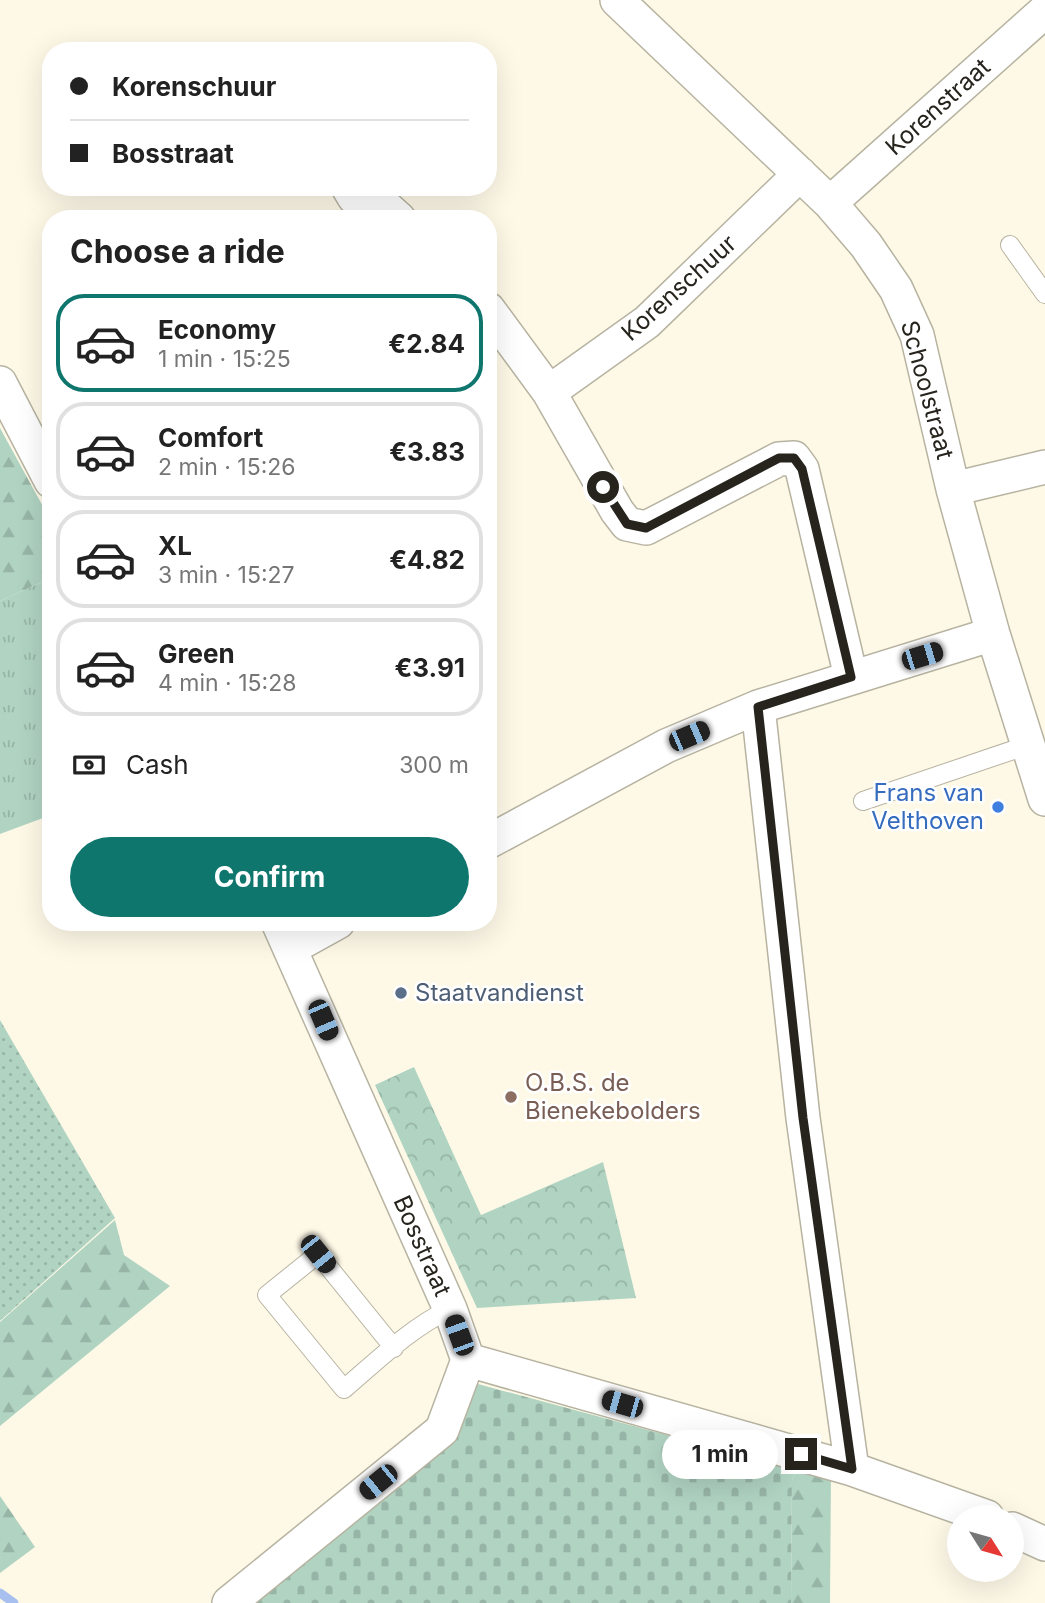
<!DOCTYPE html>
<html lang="en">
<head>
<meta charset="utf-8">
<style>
  :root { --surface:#fff; --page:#f2f2f2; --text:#222; --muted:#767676; --line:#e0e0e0; --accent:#0f766e }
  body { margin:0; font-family:Inter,sans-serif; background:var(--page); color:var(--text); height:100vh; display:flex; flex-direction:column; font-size:26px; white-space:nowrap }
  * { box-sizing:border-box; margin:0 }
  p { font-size:23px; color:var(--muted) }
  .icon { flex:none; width:38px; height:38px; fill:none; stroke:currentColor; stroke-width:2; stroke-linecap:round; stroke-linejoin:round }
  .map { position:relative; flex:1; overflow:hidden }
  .side { position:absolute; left:42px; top:210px; width:455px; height:721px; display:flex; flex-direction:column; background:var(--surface); border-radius:28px; box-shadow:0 7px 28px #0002 }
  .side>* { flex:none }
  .banner { position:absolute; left:42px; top:42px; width:455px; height:154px; border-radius:28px; box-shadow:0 7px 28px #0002; display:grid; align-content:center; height:154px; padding:0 28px; background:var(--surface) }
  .needle { width:46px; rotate:127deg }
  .buttons { position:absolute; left:947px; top:1505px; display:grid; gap:14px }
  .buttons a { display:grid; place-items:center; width:77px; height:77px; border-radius:50%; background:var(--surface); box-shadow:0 7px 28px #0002; font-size:35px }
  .end { position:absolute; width:32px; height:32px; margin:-16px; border:9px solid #26241d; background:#fff; box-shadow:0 0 0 4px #fff }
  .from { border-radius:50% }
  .bubble { position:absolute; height:49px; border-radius:24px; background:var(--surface); box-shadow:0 7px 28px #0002; font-size:23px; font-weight:700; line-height:49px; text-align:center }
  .car { position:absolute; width:21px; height:42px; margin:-21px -10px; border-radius:9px; box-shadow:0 0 5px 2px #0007; background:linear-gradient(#222 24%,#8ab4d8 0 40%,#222 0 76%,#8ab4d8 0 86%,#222 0) }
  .banner b { display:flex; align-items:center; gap:24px; height:66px; font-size:26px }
  .banner b+b { border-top:2px solid var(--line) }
  .banner i { width:18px; height:18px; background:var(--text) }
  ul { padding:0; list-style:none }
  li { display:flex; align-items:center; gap:21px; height:98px; margin:0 14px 10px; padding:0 14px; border:4px solid var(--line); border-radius:28px }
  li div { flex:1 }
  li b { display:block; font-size:26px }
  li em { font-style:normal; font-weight:700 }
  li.active { border-color:var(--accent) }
  li>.icon { width:63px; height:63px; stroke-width:1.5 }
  h2 { padding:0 28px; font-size:32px; line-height:84px }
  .pay { display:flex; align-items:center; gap:18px; height:77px; padding:0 28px; font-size:26px }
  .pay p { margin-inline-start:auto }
  .cta { display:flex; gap:14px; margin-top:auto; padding:14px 28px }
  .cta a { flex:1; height:80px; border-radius:42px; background:var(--accent); color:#fff; font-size:28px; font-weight:700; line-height:80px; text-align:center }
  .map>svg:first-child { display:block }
  .grass { fill:url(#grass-tufts) }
  .forest { fill:url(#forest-firs) }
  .cemetery { fill:url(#cemetery-stones) }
  .park { fill:url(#park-crowns) }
  .garden { fill:url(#garden-dots) }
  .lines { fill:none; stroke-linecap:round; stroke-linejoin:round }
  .stream { stroke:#a7c0ef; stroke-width:9 }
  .service-casing { stroke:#b7b3a1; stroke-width:20 }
  .minor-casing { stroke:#b7b3a1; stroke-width:36 }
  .service { stroke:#fff; stroke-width:18 }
  .minor { stroke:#fff; stroke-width:33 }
  .route { stroke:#26241d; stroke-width:9 }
  .shop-dot { fill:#3f7fe0; stroke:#fff; stroke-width:2.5 }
  .service-dot { fill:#5c6f8a; stroke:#fff; stroke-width:2.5 }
  .education-dot { fill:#8d6e63; stroke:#fff; stroke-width:2.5 }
  .labels { text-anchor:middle; stroke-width:5; stroke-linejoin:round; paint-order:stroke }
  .street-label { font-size:24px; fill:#26241d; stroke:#fff }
  .shop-label { font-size:24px; fill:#366cbe; stroke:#fff; text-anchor:end }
  .service-label { font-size:24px; fill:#4e5e75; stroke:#fff; text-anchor:start }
  .education-label { font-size:24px; fill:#785e54; stroke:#fff; text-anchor:start }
</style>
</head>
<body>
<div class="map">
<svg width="1045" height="1603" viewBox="0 0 1045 1603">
  <defs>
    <pattern id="grass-tufts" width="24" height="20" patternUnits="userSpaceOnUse" patternTransform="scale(1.75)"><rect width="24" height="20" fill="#b0d3c2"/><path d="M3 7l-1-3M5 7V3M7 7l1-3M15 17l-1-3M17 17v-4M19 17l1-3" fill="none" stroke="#97b5a6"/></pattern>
    <pattern id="forest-firs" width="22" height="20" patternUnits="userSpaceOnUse" patternTransform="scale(1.75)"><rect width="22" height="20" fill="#b0d3c2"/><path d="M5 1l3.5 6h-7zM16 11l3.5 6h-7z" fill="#97b5a6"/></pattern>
    <pattern id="cemetery-stones" width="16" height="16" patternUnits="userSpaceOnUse" patternTransform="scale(1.75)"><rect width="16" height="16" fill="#b0d3c2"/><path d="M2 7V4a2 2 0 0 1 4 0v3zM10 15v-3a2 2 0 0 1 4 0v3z" fill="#97b5a6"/></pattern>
    <pattern id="park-crowns" width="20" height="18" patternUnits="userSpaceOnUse" patternTransform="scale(1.75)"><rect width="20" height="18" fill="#b0d3c2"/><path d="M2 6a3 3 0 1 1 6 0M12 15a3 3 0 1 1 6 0" fill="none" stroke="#97b5a6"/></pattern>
    <pattern id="garden-dots" width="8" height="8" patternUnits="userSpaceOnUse" patternTransform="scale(1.75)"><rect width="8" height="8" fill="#b0d3c2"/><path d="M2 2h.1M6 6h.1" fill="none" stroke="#97b5a6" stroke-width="1.8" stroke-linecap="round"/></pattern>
  </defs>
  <rect width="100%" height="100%" fill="#fef9e7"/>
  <!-- grass -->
  <path class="grass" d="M 51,578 L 51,815 L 0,834 L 0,601 Z"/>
  <!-- forest -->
  <path class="forest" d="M 0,428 L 51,521 L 51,578 L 0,601 Z
    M 115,1220 L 124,1255 L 170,1286 L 0,1426 L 0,1322 Z
    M 796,1470 L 831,1472 L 830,1603 L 791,1603 L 792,1481 Z
    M 0,1496 L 35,1547 L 0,1573 Z"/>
  <!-- cemetery -->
  <path class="cemetery" d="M 467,1381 L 796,1470 L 792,1481 L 791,1603 L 242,1603 L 434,1450 Z"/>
  <!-- park -->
  <path class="park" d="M 414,1067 L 481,1215 L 603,1162 L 636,1298 L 477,1308 L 375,1085 Z"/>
  <!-- garden -->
  <path class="garden" d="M 0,1020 L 115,1218 L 0,1321 Z"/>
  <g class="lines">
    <!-- stream -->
    <path class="stream" d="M 0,1593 L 14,1603"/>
    <!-- service casing -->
    <g class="service-casing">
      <path id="service" d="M 1010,245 L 1045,294
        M 863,801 L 1028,745
        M 394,1348 L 318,1254 L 267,1295 L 344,1389 C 377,1361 410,1328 450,1309"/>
    </g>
    <!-- minor casing -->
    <g class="minor-casing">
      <path id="minor" d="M 617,0 L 830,203 L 866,245 L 896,289 L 917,335 L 953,489 L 993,634 L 1045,799
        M 348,187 L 354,197 L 378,200 L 399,219
        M 830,203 L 1045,11
        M 488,309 L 549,392 L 617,511 L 627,524 L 646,528 L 779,459 L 794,458 L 802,469 L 851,677
        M 0,383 L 51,481
        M 549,392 L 647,322 L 800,174
        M 953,489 L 1045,467
        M 758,707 L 803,1118 L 852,1469
        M 488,842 L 666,746 L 758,707 L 993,634
        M 278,922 L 450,1309 L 468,1360
        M 291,948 L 338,922
        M 468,1360 L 852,1469 L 987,1517
        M 1012,1529 L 1045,1544
        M 229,1603 L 442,1430 L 468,1360"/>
    </g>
    <!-- service -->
    <use href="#service" class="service"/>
    <!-- minor -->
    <use href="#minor" class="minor"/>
  </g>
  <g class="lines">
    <!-- route -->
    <path class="route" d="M 603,487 L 627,524 L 646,528 L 779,458 L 794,458 L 802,469 L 851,677 L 758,707 L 803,1118 L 852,1469 L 801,1454"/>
  </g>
  <!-- markers -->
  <circle class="shop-dot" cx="998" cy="807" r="7"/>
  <circle class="service-dot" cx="401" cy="993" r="7"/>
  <circle class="education-dot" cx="511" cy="1097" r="7"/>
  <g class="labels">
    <!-- street labels -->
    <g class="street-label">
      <text transform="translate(938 107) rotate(-42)" y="8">Korenstraat</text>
      <text transform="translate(679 288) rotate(-42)" y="8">Korenschuur</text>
      <text transform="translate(927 390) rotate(75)" y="8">Schoolstraat</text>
      <text transform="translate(422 1246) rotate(66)" y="8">Bosstraat</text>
    </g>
    <!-- shop labels -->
    <g class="shop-label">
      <text x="984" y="801">Frans van<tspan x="984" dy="28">Velthoven</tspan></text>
    </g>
    <!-- service labels -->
    <g class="service-label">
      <text x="415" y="1001">Staatvandienst</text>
    </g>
    <!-- education labels -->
    <g class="education-label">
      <text x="525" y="1091">O.B.S. de<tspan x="525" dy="28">Bienekebolders</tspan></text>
    </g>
  </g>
</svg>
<div class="buttons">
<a><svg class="needle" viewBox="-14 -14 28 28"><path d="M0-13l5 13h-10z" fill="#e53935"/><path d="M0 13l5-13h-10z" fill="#767676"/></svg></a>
</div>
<i class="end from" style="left:603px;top:487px"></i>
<i class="end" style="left:801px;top:1454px"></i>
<div class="bubble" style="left:662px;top:1430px;width:116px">1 min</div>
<i class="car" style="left:922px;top:656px;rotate:73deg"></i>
<i class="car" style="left:689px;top:736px;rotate:67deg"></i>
<i class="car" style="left:323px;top:1020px;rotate:157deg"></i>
<i class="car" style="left:318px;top:1254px;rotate:141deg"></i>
<i class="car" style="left:459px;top:1335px;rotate:340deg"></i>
<i class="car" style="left:622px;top:1404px;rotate:286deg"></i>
<i class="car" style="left:378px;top:1482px;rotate:231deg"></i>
<div class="banner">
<b><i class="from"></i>Korenschuur</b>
<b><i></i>Bosstraat</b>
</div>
<section class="side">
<h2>Choose a ride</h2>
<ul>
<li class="active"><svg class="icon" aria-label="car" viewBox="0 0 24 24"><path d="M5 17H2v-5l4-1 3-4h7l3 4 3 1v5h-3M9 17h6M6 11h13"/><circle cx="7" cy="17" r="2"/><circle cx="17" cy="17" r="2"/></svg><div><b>Economy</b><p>1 min · 15:25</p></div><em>€2.84</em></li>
<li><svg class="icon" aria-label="car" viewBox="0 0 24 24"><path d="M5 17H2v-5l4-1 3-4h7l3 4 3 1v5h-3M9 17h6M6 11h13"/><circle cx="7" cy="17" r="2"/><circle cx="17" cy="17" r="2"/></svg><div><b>Comfort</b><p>2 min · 15:26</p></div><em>€3.83</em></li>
<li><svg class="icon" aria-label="car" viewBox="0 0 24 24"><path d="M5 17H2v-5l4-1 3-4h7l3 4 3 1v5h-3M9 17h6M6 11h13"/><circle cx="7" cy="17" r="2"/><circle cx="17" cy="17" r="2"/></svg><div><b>XL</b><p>3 min · 15:27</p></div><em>€4.82</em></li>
<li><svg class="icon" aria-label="car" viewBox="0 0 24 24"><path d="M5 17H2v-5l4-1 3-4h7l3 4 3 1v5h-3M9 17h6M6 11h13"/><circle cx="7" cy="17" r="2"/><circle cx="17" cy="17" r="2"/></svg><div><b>Green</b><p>4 min · 15:28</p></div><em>€3.91</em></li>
</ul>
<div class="pay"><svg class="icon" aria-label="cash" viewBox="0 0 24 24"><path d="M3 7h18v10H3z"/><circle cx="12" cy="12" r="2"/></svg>Cash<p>300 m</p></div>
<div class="cta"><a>Confirm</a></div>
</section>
</div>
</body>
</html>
